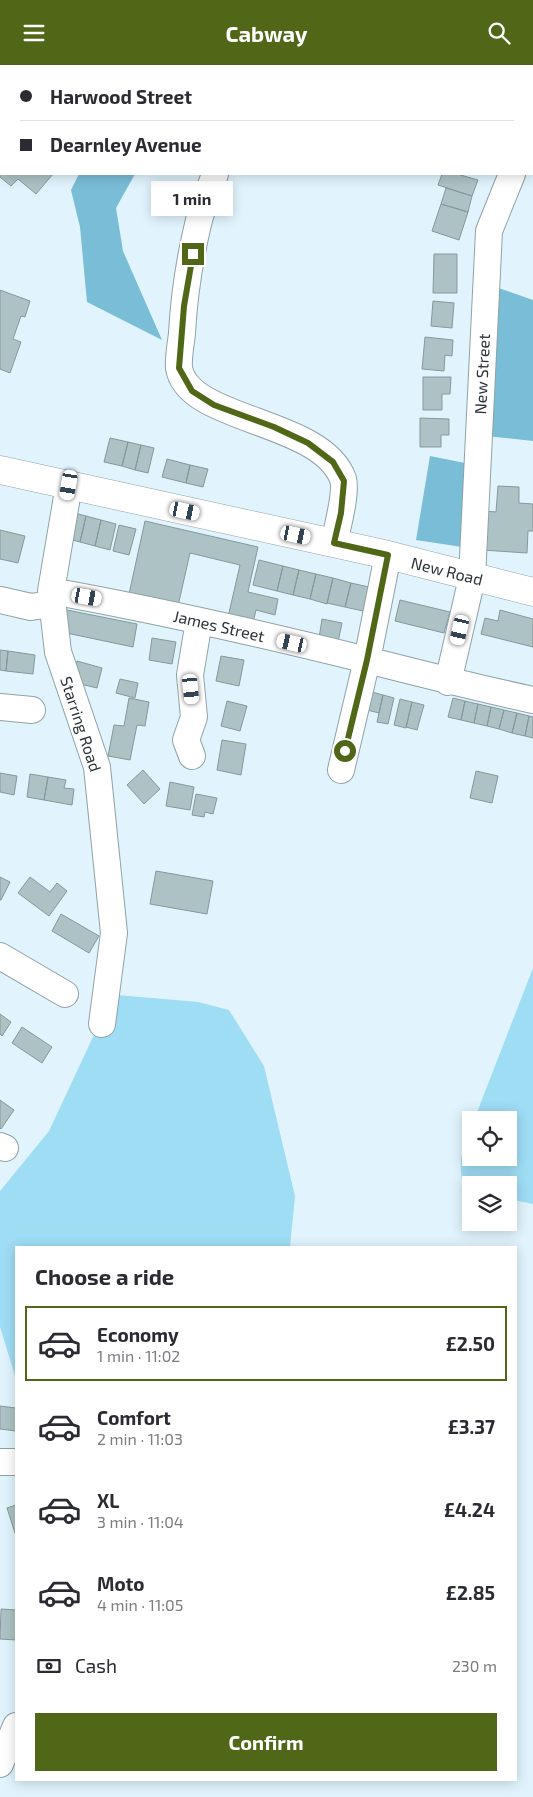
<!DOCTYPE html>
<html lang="en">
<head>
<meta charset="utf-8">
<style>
  :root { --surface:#fff; --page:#f7f7f7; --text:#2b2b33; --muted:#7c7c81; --line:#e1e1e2; --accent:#4f6716 }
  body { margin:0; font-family:"Exo 2",sans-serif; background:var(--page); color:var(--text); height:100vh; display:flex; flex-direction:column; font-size:19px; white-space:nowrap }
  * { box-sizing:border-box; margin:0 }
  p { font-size:16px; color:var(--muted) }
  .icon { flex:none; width:28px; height:28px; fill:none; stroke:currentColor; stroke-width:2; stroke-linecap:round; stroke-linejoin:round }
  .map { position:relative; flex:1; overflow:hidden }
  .details { position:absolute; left:15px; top:1181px; width:502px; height:535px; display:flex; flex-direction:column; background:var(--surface); border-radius:0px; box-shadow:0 2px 12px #0003 }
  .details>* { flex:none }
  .top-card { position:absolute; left:0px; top:0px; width:534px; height:110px; box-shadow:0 2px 12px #0003; display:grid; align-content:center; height:110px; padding:0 20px; background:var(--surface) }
  .fabs { position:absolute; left:462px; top:1046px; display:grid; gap:10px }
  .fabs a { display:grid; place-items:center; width:55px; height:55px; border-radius:0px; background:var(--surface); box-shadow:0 2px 12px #0003; font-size:25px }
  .end { position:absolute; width:22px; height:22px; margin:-11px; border:6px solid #4f6716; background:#fff; box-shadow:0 0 0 2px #fff }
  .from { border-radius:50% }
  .bubble { position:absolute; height:35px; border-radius:0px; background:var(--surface); box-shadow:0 2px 12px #0003; font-size:16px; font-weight:700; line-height:35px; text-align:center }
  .car { position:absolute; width:15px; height:30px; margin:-15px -8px; border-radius:6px; box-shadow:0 0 4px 1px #0007; background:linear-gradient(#fff 24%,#345 0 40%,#fff 0 76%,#345 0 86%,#fff 0) }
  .top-card b { display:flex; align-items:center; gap:18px; height:48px; font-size:19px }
  .top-card b+b { border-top:1px solid var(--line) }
  .top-card i { width:12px; height:12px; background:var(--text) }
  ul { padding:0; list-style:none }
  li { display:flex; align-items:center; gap:15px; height:75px; margin:0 10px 8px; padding:0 10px; border:2px solid transparent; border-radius:0px }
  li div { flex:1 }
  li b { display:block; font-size:19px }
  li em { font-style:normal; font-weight:700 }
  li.active { border-color:var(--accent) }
  li>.icon { width:45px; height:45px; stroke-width:1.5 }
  h2 { padding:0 20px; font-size:22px; line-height:60px }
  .pay { display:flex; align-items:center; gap:12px; height:55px; padding:0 20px; font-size:19px }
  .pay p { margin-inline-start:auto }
  .button { display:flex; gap:10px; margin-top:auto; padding:10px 20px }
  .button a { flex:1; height:58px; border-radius:0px; background:var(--accent); color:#fff; font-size:20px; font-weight:700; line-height:58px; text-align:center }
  header { display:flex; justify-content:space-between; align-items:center; height:65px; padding:0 20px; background:var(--accent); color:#fff; font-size:22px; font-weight:700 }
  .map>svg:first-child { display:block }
  .green { fill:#9fddf5 }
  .forest { fill:#7abdd6 }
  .building { fill:#adc2c4; stroke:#85999b }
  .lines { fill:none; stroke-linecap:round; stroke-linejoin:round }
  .minor-casing { stroke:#8fa1a9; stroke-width:28 }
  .highway-casing { stroke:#8fa1a9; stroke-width:29 }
  .minor { stroke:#fff; stroke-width:26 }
  .highway { stroke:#fff; stroke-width:28 }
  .route { stroke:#4f6716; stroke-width:6 }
  .labels { text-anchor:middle; stroke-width:4; stroke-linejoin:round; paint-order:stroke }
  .street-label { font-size:16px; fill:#2c3437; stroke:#fefefe }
</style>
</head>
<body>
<header><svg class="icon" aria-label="menu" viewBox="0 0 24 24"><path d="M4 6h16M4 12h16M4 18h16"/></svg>Cabway<svg class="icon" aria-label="search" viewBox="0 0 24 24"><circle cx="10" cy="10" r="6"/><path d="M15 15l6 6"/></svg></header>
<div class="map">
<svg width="533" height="1732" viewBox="0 0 533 1732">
  <rect width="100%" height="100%" fill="#e1f4fd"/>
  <!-- green -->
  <path class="green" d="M 533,903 L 533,1139 L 509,1134 L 509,1120 L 471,1120 L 471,1125 L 464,1124 C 457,1099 462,1085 471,1062 L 471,1092 L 509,1092 L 509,1055 L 474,1055 Z
    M 118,930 L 198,937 L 229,945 L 264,1001 L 295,1131 L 290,1182 L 16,1182 L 16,1314 L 0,1262 L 0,1126 L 49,1066 L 92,974 Z"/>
  <!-- forest -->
  <path class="forest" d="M 79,109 L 135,109 L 116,143 L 123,186 L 162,275 L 87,237 L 80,162 L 71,125 Z
    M 496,222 L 533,235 L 533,376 L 486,371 Z
    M 430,391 L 465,398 L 462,482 L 416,475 Z"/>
  <!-- building -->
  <path class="building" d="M 1,84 L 1,109 L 53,109 L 36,129 L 18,114 L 11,121 L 0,112 Z
    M 442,109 L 457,109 L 478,115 L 472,131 L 438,120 Z
    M 446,123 L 472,131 L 468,147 L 441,139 Z
    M 441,139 L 468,147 L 459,175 L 432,166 Z
    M 434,189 L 457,189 L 457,228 L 433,228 Z
    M 0,225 L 30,236 L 25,252 L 21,251 L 13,274 L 21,277 L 10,308 L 0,304 Z
    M 433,236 L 454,238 L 452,263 L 431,261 Z
    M 425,272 L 453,275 L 452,291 L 445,290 L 444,306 L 422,304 Z
    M 423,312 L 451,312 L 450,329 L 442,329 L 442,345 L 423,345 Z
    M 420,353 L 449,354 L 449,370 L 441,370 L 441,382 L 420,382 Z
    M 110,373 L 128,377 L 122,401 L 104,397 Z
    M 128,377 L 141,380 L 135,405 L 122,401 Z
    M 141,380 L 154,383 L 148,408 L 135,405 Z
    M 167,394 L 190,400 L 186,418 L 162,412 Z
    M 190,400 L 208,404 L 203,422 L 186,418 Z
    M 498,421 L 519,422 L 519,438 L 533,439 L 533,466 L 528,466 L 527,488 L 482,485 L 484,446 L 496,447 Z
    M 71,447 L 86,451 L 80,477 L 65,473 Z
    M 86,451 L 101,455 L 95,481 L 80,477 Z
    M 101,455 L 116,459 L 110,485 L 95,481 Z
    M 145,456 L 258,482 L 248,527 L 278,534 L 275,550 L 256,545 L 253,558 L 228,552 L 240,500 L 190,488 L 178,541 L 129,529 Z
    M 119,460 L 136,464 L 129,490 L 113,486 Z
    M 0,465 L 25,471 L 18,498 L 0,494 Z
    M 259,495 L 283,501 L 277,526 L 253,520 Z
    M 283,501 L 299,505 L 293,530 L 277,526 Z
    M 299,505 L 316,509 L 310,534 L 293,530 Z
    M 316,509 L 333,513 L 327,539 L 310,534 Z
    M 333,513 L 351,518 L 345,542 L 327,538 Z
    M 351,518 L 369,522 L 363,546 L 345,542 Z
    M 400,535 L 450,547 L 444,568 L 395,556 Z
    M 62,544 L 137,559 L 133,582 L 57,566 Z
    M 500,545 L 533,554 L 533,582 L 481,569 L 485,553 L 498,556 Z
    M 322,554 L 342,558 L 338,577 L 319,573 Z
    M 152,573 L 176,577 L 172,599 L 149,595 Z
    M 0,585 L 8,586 L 6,606 L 0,605 Z
    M 8,586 L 35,590 L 33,609 L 6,606 Z
    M 221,591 L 244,595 L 239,621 L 216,616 Z
    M 77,596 L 102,603 L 97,623 L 72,617 Z
    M 120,614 L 138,618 L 135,633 L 116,628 Z
    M 372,627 L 383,630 L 379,648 L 367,645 Z
    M 383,630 L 394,633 L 388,659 L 377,657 Z
    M 129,633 L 149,637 L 145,661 L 137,660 L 130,695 L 108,691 L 114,660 L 124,661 Z
    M 453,633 L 465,636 L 461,655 L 448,652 Z
    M 400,634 L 412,637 L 406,663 L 394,660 Z
    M 227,636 L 247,641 L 240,666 L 221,661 Z
    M 465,636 L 478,639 L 474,658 L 461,655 Z
    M 412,637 L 424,640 L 417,665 L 406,662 Z
    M 478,639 L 491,642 L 487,661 L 474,658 Z
    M 491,642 L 504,645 L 499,664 L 487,661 Z
    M 504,645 L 517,648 L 512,668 L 499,664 Z
    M 517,648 L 529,651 L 525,671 L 512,668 Z
    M 529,651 L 533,652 L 533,673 L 525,671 Z
    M 222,675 L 246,679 L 241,710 L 217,705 Z
    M 143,705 L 160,724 L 144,739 L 127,720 Z
    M 476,706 L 498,711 L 492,738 L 470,733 Z
    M 0,708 L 17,711 L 14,730 L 0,727 Z
    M 30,709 L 48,712 L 44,735 L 27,732 Z
    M 48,712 L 66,715 L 64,723 L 74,724 L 72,740 L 44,735 Z
    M 170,717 L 194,722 L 190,745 L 166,741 Z
    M 196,729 L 217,733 L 213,749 L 205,747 L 204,752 L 192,750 Z
    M 156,806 L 213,816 L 207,849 L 150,839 Z
    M 0,812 L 10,817 L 1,835 L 0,835 Z
    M 30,812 L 50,827 L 57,818 L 67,826 L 49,851 L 18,828 Z
    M 61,849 L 99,871 L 89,888 L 52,866 Z
    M 0,949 L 11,957 L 2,971 L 0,969 Z
    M 22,962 L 52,982 L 42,998 L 12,978 Z
    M 0,1035 L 14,1045 L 1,1064 L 0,1063 Z
    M 0,1341 L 16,1343 L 16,1366 L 0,1364 Z
    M 16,1440 L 16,1471 L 7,1443 Z
    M 1,1544 L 16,1545 L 16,1575 L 0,1574 Z"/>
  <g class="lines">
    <!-- minor casing -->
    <g class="minor-casing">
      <path id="minor" d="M 285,1 L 286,0
        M 532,80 L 533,79
        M 215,109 C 210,124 203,140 199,155 C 190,192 184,231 182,268 C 181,279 178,292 179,303 C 188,357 321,354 343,414 C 347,427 337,464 334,478
        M 69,420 L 51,526 L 58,587 L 97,702 L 114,868 L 102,959
        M 51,526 C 157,545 262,569 367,595 C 422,609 477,623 533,635
        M 0,535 L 31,542 L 51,539
        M 448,617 L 472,513 L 489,166 L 512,109
        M 0,642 L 32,645
        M 192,691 L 186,675 L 194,652 L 190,610 L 199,556
        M 341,705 L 367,595 L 388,490
        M 0,891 L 65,929
        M 0,1081 L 5,1083
        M 0,1397 L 16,1397
        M 0,1699 L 16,1661"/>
    </g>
    <!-- highway casing -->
    <g class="highway-casing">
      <path id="highway" d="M 0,405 L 388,490 L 533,527"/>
    </g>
    <!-- minor -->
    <use href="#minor" class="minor"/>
    <!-- highway -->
    <use href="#highway" class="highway"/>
  </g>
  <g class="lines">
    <!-- route -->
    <path class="route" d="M 193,189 L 184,241 L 179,303 L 192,326 L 214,340 L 274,362 L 308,378 L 333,397 L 344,416 L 341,448 L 334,478 L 388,490 L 367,595 L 345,686"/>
  </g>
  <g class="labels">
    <!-- street labels -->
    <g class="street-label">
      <text transform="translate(482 309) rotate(-87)" y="6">New Street</text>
      <text transform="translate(447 506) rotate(14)" y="6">New Road</text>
      <text transform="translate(219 561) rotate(13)" y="6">James Street</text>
      <text transform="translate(81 659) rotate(72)" y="6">Starring Road</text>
    </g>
  </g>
</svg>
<div class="fabs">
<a><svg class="icon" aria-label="locate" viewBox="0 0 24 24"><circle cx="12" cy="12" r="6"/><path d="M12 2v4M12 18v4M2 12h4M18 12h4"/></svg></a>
<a><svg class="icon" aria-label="layers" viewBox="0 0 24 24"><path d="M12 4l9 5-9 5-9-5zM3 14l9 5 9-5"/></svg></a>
</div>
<i class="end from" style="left:345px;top:686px"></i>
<i class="end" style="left:193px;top:189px"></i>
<div class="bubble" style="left:151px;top:116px;width:82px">1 min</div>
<i class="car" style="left:69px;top:420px;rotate:190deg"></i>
<i class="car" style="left:185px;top:446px;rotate:102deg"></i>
<i class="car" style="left:296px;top:470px;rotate:102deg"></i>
<i class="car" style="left:87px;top:532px;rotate:100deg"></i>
<i class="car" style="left:460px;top:565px;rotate:193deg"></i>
<i class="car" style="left:292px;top:578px;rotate:283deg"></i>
<i class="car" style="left:191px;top:624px;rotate:174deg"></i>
<div class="top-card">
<b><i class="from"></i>Harwood Street</b>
<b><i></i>Dearnley Avenue</b>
</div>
<section class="details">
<h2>Choose a ride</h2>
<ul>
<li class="active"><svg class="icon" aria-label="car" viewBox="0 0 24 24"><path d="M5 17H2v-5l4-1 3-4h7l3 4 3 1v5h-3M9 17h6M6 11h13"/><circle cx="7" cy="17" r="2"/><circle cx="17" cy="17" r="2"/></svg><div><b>Economy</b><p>1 min · 11:02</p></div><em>£2.50</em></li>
<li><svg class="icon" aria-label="car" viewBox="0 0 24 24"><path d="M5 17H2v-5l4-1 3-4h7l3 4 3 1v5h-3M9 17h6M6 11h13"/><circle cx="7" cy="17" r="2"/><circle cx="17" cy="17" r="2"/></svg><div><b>Comfort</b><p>2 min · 11:03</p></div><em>£3.37</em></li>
<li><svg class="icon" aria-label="car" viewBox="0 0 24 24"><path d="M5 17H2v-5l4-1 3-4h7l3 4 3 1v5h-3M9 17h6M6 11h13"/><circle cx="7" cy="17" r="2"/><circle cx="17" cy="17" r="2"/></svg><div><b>XL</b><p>3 min · 11:04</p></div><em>£4.24</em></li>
<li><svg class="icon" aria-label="car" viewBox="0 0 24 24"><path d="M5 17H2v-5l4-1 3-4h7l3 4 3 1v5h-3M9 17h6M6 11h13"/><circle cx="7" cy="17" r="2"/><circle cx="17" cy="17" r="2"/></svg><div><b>Moto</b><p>4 min · 11:05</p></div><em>£2.85</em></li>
</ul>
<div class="pay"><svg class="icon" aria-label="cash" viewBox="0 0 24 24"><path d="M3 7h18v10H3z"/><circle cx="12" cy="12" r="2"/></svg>Cash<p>230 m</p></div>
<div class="button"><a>Confirm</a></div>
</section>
</div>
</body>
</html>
